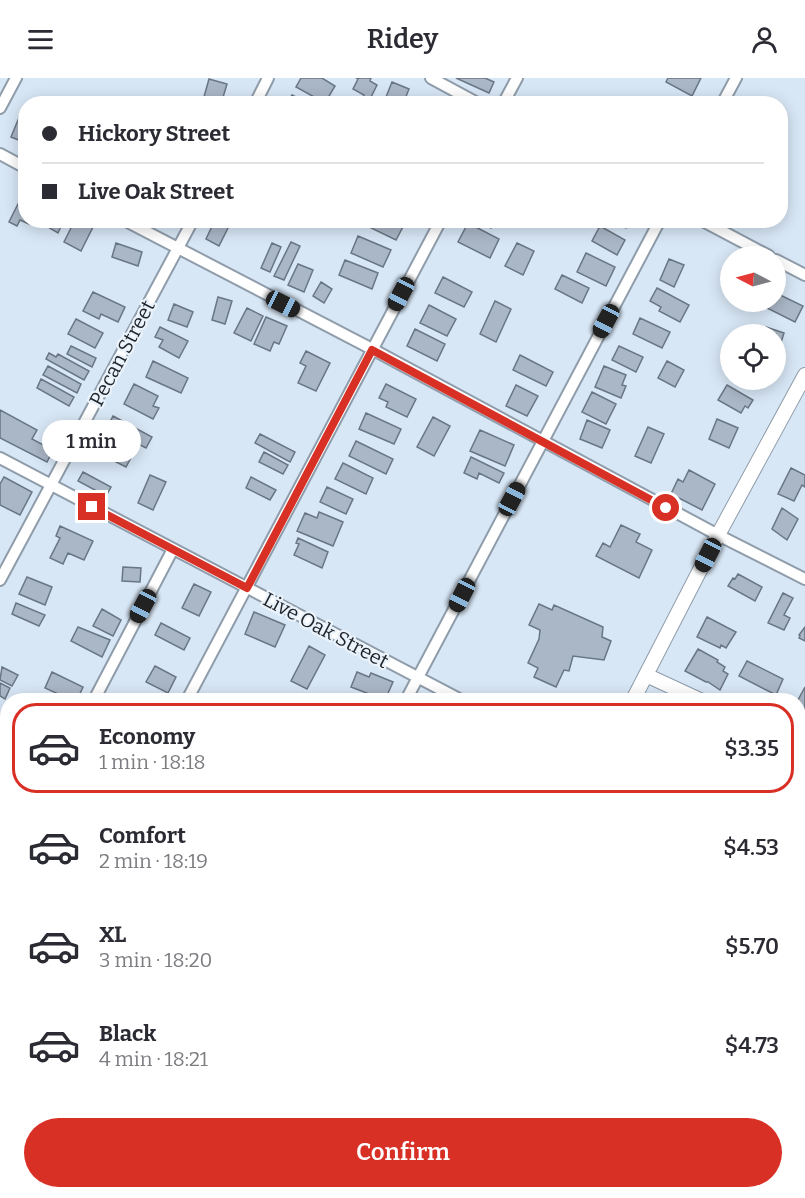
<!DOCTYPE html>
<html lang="en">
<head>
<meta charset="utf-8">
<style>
  :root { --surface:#fff; --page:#f7f7f7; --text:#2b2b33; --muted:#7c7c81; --line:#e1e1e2; --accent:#d93025 }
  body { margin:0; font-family:Bitter,serif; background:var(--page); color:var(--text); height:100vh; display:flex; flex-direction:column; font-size:22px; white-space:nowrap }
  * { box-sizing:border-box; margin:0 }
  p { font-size:20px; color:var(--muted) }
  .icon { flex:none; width:33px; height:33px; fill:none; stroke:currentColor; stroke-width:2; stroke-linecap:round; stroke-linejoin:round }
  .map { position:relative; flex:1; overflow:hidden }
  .drawer { position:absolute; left:0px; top:615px; width:806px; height:506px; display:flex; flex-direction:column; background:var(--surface); border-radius:24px 24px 0 0; box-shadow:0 3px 15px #0003 }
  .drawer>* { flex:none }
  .top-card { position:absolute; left:18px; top:18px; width:770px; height:132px; border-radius:24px; box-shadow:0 3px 15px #0003; display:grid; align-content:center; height:132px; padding:0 24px; background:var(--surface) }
  .needle { width:39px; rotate:276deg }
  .tools { position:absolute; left:720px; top:168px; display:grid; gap:12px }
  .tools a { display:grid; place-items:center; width:66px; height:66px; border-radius:50%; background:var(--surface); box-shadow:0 3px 15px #0003; font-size:30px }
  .end { position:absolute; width:27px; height:27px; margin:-14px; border:8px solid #d93025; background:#fff; box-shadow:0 0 0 3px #fff }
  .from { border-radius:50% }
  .bubble { position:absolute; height:42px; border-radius:21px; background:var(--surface); box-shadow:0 3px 15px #0003; font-size:20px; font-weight:600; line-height:42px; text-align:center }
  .car { position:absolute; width:18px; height:36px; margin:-18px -9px; border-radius:8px; box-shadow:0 0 4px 2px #0007; background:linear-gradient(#222 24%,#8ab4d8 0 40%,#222 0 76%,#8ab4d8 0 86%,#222 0) }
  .top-card b { display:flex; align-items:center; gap:21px; height:57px; font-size:22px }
  .top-card b+b { border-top:2px solid var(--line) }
  .top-card i { width:15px; height:15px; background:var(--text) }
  ul { padding:10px 0 0; list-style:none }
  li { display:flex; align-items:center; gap:18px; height:90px; margin:0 12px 9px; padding:0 12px; border:3px solid transparent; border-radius:24px }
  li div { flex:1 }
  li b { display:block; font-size:22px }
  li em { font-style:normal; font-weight:600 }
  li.selected { border-color:var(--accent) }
  li>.icon { width:54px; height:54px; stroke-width:1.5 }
  .action { display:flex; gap:12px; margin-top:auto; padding:12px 24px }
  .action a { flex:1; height:69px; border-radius:36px; background:var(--accent); color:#fff; font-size:24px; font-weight:600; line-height:69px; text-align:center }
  header { display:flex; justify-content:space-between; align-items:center; height:78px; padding:0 24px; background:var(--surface); font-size:27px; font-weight:600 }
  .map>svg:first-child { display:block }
  .green { fill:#bddbfb }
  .building { fill:#aab7c6; stroke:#697683; stroke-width:1.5 }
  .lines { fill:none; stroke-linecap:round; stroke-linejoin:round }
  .street-casing { stroke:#8f9caa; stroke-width:14 }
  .secondary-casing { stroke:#8f9caa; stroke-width:16 }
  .street { stroke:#fff; stroke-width:10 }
  .secondary { stroke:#fff; stroke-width:14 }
  .route { stroke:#d93025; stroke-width:8 }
  .labels { text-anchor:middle; stroke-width:4.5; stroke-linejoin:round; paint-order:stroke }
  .street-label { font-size:20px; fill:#1e2328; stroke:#eaf3fc }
</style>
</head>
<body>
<header><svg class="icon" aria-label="menu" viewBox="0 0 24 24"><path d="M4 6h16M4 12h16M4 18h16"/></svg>Ridey<svg class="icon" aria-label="person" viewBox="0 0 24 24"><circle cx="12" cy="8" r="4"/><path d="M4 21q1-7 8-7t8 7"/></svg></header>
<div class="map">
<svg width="805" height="1120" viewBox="0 0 805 1120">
  <rect width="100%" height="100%" fill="#d8e7f6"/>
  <!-- green -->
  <path class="green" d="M 544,1113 L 680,1113 L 676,1120 L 540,1120 Z"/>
  <!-- building -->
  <path class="building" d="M 301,0 L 322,0 L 335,8 L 325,25 L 296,9 Z
    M 356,0 L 371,0 L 370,3 L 377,7 L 369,23 L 362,20 L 364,17 L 353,11 L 358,1 Z
    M 456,0 L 485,0 L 494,4 L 489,15 Z
    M 668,0 L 701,0 L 692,18 L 666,4 Z
    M 209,1 L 227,6 L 221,26 L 202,26 Z
    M 392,4 L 409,11 L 403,26 L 384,24 Z
    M 292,17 L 309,26 L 287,26 Z
    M 23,30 L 26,31 L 26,65 L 11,59 Z
    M 25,112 L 26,142 L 31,142 L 29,146 L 20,142 L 17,148 L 9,144 Z
    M 36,142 L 64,142 L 58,155 Z
    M 75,142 L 81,142 L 93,149 L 81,173 L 64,164 Z
    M 215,142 L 232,142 L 219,168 L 206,161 Z
    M 370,142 L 400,142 L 405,145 L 396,162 L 367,148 Z
    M 474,142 L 494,142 L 491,150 Z
    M 611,142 L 629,142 L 626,150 Z
    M 468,145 L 499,161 L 490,180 L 458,164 Z
    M 600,148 L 625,162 L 617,177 L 592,163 Z
    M 358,158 L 391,172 L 383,189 L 351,175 Z
    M 291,164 L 300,168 L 284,202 L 274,198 Z
    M 116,165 L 142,174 L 138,188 L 112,179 Z
    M 272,165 L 281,169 L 270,194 L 261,190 Z
    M 517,165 L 534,173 L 523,197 L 505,188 Z
    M 586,175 L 615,189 L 606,208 L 577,194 Z
    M 669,181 L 684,187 L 674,209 L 660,202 Z
    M 345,182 L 378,195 L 372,211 L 339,197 Z
    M 298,186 L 313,192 L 304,214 L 288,207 Z
    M 562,197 L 589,210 L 582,225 L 555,211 Z
    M 443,199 L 472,214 L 464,229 L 435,215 Z
    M 321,204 L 332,211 L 324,225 L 313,218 Z
    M 657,210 L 689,227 L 680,244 L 659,233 L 661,229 L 650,223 Z
    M 93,214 L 125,229 L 118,244 L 101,236 L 99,241 L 83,233 Z
    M 776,215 L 803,228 L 795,244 L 765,229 L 768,224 L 776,224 Z
    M 218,219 L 232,223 L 225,246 L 212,242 Z
    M 495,223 L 511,231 L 496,264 L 480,256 Z
    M 174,226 L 193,234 L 187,249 L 168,242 Z
    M 429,227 L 456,241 L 447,258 L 420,245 Z
    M 247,230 L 263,238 L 251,263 L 234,255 Z
    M 266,239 L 287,248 L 279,266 L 274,264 L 270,273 L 254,266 Z
    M 640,240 L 670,254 L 662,270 L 633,256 Z
    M 76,241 L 103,255 L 95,270 L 68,256 Z
    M 160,249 L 188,263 L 179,280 L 159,269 L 163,262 L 155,259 Z
    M 766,249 L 784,255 L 779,271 L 776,270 L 776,256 L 763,256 Z
    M 415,251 L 445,266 L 437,283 L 407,268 Z
    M 71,268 L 96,280 L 92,289 L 67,276 Z
    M 619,268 L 643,279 L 636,294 L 612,282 Z
    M 306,273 L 330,285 L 316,313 L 298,305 L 306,288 L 300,285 Z
    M 49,275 L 56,279 L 58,276 L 89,293 L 84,302 L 46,281 Z
    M 520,277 L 553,294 L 546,308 L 513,292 Z
    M 153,283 L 188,300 L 181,315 L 146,299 Z
    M 667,283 L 684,292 L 675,309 L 658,300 Z
    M 48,288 L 81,306 L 77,315 L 43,297 Z
    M 604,288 L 626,297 L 622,307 L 626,308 L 621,320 L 595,309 Z
    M 41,301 L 74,319 L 69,328 L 37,310 Z
    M 134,306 L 158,318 L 153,328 L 159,330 L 153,341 L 124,326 Z
    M 386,306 L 416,321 L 407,339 L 386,329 L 388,324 L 379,320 Z
    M 516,307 L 538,318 L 527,338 L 506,328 Z
    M 727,307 L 753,322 L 748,330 L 745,328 L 741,335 L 718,322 Z
    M 592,314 L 616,326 L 606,346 L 582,334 Z
    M 0,332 L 37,352 L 32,361 L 53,372 L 47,384 L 0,360 Z
    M 366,335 L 401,351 L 394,366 L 359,351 Z
    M 113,338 L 152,359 L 146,370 L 107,350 Z
    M 433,339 L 450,348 L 434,378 L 417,369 Z
    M 717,341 L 738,350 L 729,370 L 709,361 Z
    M 587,342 L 610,352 L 602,370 L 580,361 Z
    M 648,349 L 664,356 L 651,385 L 635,378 Z
    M 480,352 L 514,367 L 505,388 L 470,373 Z
    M 260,356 L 295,374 L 290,384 L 255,365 Z
    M 105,359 L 134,374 L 126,389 L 98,375 Z
    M 356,363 L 393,381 L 386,396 L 349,378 Z
    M 264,374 L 288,387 L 283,396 L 259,384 Z
    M 471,379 L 504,395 L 499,405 L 479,395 L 477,401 L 464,395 Z
    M 343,385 L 373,400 L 366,416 L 335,401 Z
    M 791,390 L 805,397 L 805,409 L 802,407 L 794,423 L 778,416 Z
    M 689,392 L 715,406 L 702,432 L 671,416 L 678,401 L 683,404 Z
    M 83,394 L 111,409 L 106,418 L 78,403 Z
    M 150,397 L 166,404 L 153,432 L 138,425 Z
    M 4,399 L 32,414 L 20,437 L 0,427 L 0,406 Z
    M 251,399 L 276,412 L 270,422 L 246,410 Z
    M 327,409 L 353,421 L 346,436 L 320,424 Z
    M 782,430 L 798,441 L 787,462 L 772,451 Z
    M 319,434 L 343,444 L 333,468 L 297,453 L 305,435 L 317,440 Z
    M 621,447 L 640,456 L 636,464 L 652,472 L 639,500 L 596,478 L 603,465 L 610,469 Z
    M 60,448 L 93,463 L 84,482 L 68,475 L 63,486 L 50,480 L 60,460 L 56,458 Z
    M 298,460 L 328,474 L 322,490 L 294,477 L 299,466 L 296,465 Z
    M 123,489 L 141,490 L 140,504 L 122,503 Z
    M 738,496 L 762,509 L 755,523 L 728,508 L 733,500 L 735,501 Z
    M 27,499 L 52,509 L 45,527 L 19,516 Z
    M 194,506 L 211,514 L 199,538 L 182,530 Z
    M 783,515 L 793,520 L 784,537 L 790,540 L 784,552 L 768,545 Z
    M 16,525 L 45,537 L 39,548 L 12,536 Z
    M 539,526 L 552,532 L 554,527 L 603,549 L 602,559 L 611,563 L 604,582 L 573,578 L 569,593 L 564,592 L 556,609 L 534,599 L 538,590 L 528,585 L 539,561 L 540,552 L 529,547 Z
    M 102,531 L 121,542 L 113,558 L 93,548 Z
    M 254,534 L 285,547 L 275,569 L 245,556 Z
    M 707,539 L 736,554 L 726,570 L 721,567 L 720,570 L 697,559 Z
    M 161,545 L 190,560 L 184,572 L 155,557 Z
    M 78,549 L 110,562 L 102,579 L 71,563 Z
    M 805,549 L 805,563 L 799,560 L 800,558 L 799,557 Z
    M 309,568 L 325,577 L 307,611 L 291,603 Z
    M 698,571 L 718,582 L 717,584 L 725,589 L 723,593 L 728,596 L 720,612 L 708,604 L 706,604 L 685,593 Z
    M 747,583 L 783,601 L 776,617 L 739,598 Z
    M 155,588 L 176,599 L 168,615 L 146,604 Z
    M 2,589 L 18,597 L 12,608 L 0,602 Z
    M 52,594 L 83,609 L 77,622 L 71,622 L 45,610 Z
    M 357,594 L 369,599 L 371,595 L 393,604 L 385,622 L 351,609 Z
    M 0,605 L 10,610 L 5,621 L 0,618 Z
    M 805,609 L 805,635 L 798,632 L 798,622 Z
    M 5,708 L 8,710 L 8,730 L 0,727 L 0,718 Z
    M 801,768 L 805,769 L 805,789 L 798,786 L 798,775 Z
    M 798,794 L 805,798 L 805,815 L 798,811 Z
    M 798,821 L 805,824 L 805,830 L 800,840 L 798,839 Z
    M 7,869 L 8,870 L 8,884 L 2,882 Z
    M 0,882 L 8,886 L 8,913 L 0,910 Z
    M 805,906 L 805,945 L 798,942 L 798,923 Z
    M 798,950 L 805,953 L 805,970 L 798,967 Z
    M 77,1113 L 93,1120 L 74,1120 Z
    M 398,1113 L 459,1113 L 456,1120 L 394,1120 Z
    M 463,1113 L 543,1113 L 539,1120 L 459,1120 Z
    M 281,1115 L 327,1120 L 281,1120 Z"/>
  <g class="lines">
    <!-- street casing -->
    <g class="street-casing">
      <path id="street" d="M 431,0 L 479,26
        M 255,26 L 268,0
        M 503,26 L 517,0
        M 722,26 L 736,0
        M 0,30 L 16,0
        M 0,76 L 26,90
        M 124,142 L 372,271 L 718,457 L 805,501
        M 701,142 L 769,178
        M 776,182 L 805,197
        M 0,380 L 461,622
        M 0,502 L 193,142
        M 94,622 L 173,471
        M 187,622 L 441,142
        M 406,622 L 660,142
        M 0,683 L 8,687
        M 0,803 L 8,788
        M 798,849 L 805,853
        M 798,884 L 805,871
        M 0,981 L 8,967
        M 0,1002 L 8,1002
        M 798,1090 L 805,1094
        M 142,1120 L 145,1113"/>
    </g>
    <!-- secondary casing -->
    <g class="secondary-casing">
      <path id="secondary" d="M 646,597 L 700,622
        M 633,622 L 718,457 L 805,297
        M 798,670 L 805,674
        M 371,1120 L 374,1113"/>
    </g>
    <!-- street -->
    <use href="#street" class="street"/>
    <!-- secondary -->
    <use href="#secondary" class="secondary"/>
  </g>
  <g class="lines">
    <!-- route -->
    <path class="route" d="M 92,429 L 247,510 L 372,272 L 666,430"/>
  </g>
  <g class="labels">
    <!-- street labels -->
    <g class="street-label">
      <text transform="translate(122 275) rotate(-62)" y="7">Pecan Street</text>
      <text transform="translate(326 552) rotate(28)" y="7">Live Oak Street</text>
    </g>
  </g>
</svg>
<div class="tools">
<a><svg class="needle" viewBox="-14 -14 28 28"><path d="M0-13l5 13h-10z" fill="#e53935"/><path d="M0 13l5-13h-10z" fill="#7c7c81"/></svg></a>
<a><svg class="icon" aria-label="locate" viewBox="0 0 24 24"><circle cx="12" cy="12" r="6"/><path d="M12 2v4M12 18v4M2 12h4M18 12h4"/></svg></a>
</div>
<i class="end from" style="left:666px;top:430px"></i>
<i class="end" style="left:92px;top:429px"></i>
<div class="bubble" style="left:42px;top:342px;width:99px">1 min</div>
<i class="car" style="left:401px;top:216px;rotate:208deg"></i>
<i class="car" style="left:283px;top:226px;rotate:117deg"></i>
<i class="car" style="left:606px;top:243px;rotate:208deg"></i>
<i class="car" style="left:512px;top:421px;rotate:28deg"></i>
<i class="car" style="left:708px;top:477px;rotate:207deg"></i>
<i class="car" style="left:462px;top:517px;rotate:207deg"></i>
<i class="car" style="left:143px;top:528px;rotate:208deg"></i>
<div class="top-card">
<b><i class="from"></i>Hickory Street</b>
<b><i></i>Live Oak Street</b>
</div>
<section class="drawer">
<ul>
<li class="selected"><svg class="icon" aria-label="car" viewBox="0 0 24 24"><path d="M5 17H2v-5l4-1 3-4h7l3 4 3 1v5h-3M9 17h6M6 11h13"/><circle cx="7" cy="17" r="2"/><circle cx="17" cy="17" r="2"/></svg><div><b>Economy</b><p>1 min · 18:18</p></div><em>$3.35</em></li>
<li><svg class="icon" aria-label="car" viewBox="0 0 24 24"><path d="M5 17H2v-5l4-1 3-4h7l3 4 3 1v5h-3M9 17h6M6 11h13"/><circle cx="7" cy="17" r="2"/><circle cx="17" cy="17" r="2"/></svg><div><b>Comfort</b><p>2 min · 18:19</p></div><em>$4.53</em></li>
<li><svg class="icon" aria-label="car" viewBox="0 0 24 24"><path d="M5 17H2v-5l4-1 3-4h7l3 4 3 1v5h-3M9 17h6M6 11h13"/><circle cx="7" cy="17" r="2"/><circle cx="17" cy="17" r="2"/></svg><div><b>XL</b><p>3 min · 18:20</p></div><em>$5.70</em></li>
<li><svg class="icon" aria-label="car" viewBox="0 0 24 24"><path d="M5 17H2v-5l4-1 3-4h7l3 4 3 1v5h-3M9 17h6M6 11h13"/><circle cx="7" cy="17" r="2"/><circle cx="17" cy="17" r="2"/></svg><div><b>Black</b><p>4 min · 18:21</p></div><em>$4.73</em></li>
</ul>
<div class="action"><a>Confirm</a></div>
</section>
</div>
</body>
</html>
